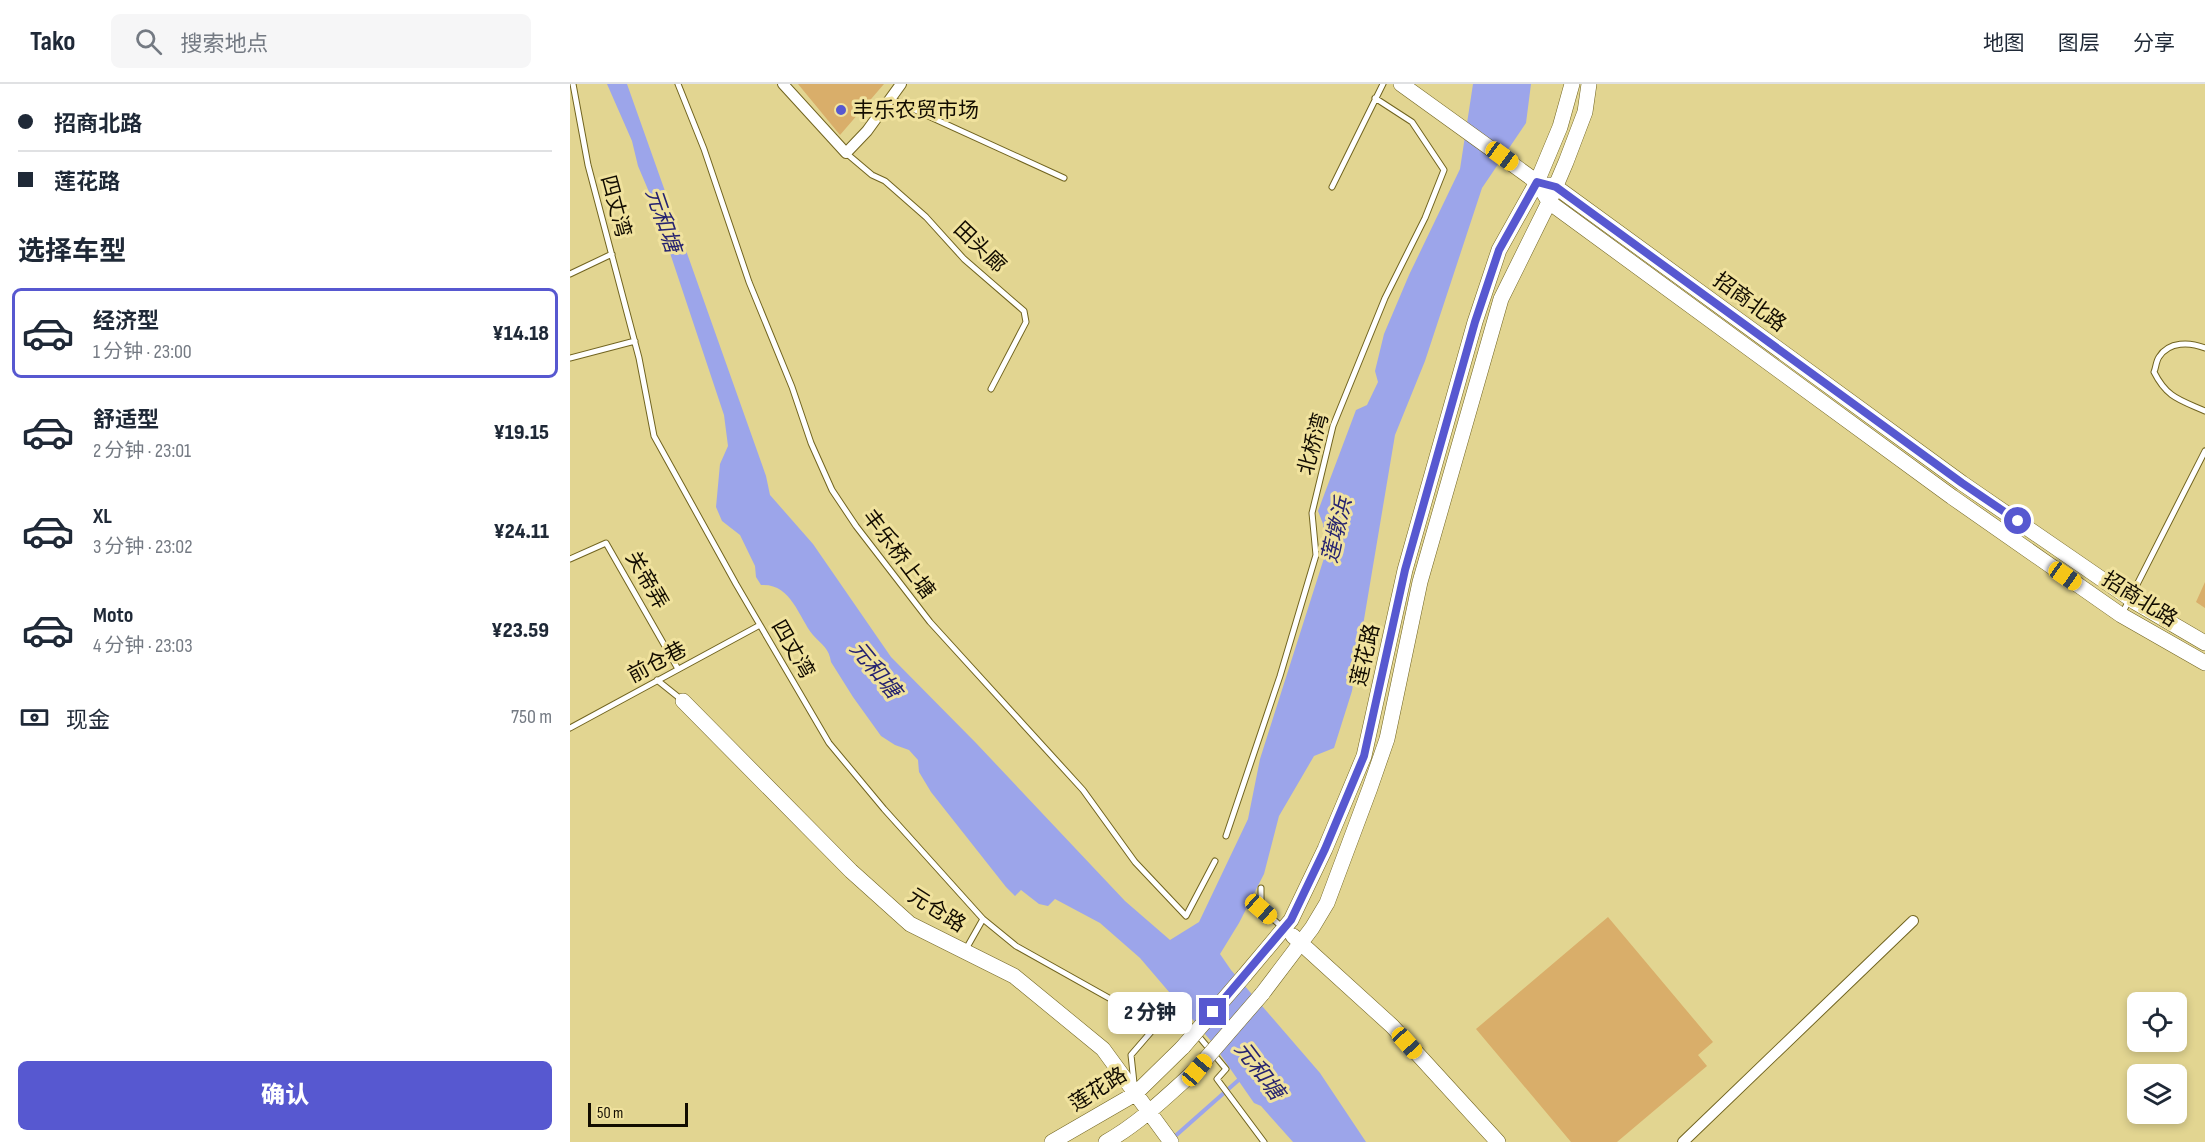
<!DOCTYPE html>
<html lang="zh">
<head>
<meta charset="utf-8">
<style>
  :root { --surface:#fff; --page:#f6f6f7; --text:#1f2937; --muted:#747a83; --line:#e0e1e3; --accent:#5758d0 }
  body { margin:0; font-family:"Sofia Sans Condensed","Noto Sans SC",sans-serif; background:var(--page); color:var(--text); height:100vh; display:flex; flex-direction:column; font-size:22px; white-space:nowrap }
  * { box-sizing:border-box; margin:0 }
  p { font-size:20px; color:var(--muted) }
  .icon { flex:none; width:33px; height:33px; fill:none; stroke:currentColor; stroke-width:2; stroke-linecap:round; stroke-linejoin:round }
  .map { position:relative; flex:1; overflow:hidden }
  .side { display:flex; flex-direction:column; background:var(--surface); width:570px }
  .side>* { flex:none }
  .banner { display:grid; align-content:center; height:132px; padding:0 18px; background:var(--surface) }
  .controls { position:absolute; left:1557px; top:908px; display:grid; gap:12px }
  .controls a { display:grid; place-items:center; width:60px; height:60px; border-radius:9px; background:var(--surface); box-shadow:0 3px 9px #0003; font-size:30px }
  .scale { position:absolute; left:18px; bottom:15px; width:100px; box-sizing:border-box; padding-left:6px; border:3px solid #120c00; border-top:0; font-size:16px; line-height:21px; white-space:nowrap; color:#120c00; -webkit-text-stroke:4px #f0e29e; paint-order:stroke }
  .end { position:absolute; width:27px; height:27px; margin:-14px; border:8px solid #5758d0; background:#fff; box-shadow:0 0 0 3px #fff }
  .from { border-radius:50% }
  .bubble { position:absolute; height:42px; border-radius:9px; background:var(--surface); box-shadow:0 3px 9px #0003; font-size:20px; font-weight:800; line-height:42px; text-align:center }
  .car { position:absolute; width:18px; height:36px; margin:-18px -9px; border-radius:8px; box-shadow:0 0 4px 2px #0007; background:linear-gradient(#f5c518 24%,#345 0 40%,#f5c518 0 76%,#345 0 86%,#f5c518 0) }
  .banner b { display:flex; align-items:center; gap:21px; height:57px; font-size:22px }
  .banner b+b { border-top:2px solid var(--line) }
  .banner i { width:15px; height:15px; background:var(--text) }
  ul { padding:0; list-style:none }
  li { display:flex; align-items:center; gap:18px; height:90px; margin:0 12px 9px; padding:0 6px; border:3px solid transparent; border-radius:9px }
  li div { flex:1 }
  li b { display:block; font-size:22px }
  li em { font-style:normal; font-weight:800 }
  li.on { border-color:var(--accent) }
  li>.icon { width:54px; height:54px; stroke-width:1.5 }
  h2 { padding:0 18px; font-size:27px; line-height:72px }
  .pay { display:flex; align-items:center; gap:15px; height:66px; padding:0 18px; font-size:22px }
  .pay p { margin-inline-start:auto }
  .primary-button { display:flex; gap:12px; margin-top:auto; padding:12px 18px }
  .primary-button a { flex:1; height:69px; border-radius:9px; background:var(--accent); color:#fff; font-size:24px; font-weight:800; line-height:69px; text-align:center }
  header { display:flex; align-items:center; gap:36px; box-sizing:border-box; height:84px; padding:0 30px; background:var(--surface); border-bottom:2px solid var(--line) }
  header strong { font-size:28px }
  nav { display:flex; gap:33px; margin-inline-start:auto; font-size:21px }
  .search { width:420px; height:54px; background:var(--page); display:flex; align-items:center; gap:15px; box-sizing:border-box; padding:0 21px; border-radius:9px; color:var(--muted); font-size:22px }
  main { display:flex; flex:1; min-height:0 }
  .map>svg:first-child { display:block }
  .water { fill:#9ca5ea }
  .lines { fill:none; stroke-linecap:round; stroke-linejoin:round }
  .stream { stroke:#9ca5ea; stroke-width:4 }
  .building { fill:#d9ae6a }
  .lane-casing { stroke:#716420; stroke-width:7 }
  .street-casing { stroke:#716420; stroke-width:12 }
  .secondary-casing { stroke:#716420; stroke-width:16 }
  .lane { stroke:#fff; stroke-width:5 }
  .street { stroke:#fff; stroke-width:10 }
  .secondary { stroke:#fff; stroke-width:15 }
  .secondary-bridge-casing { stroke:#716420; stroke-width:16; stroke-linecap:butt }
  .secondary-bridge { stroke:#fff; stroke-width:15 }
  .route { stroke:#5758d0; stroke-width:8 }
  .poi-dot { fill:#5758d0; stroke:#f0e29e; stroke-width:2 }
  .labels { text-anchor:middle; stroke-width:6; stroke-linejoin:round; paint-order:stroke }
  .poi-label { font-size:21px; fill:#120c00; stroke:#f0e29e; text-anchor:start }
  .street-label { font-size:21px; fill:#120c00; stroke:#f0e29e }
  .water-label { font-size:22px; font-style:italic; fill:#262370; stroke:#f0e29e }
</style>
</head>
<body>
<header>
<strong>Tako</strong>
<div class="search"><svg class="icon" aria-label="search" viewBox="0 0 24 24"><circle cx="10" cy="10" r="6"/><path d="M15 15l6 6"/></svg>搜索地点</div>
<nav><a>地图</a><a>图层</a><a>分享</a></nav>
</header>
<main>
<section class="side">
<div class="banner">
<b><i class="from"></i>招商北路</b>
<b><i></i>莲花路</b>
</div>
<h2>选择车型</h2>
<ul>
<li class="on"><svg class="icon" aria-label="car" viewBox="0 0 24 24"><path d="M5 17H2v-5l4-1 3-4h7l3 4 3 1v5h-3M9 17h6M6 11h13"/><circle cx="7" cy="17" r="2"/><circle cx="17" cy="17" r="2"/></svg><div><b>经济型</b><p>1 分钟 · 23:00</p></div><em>¥14.18</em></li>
<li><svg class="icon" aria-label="car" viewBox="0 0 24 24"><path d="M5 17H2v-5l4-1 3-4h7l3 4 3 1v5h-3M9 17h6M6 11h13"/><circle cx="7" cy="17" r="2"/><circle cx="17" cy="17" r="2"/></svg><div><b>舒适型</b><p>2 分钟 · 23:01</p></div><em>¥19.15</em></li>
<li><svg class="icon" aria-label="car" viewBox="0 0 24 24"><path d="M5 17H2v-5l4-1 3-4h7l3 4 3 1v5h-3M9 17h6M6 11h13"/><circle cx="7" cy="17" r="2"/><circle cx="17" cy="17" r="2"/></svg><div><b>XL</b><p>3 分钟 · 23:02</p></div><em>¥24.11</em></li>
<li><svg class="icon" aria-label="car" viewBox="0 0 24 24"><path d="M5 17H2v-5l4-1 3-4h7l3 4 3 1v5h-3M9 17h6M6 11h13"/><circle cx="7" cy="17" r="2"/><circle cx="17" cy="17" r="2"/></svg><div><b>Moto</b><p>4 分钟 · 23:03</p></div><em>¥23.59</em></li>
</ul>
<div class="pay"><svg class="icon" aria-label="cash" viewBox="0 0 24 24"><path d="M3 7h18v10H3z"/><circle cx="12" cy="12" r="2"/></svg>现金<p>750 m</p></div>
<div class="primary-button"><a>确认</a></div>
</section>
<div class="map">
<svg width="1635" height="1058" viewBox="0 0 1635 1058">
  <rect width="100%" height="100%" fill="#e2d591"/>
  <!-- water -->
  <path class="water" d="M 37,0 L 57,0 L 196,392 L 200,411 L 243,460 L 321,573 L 406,659 L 555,817 L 600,856 L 629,838 L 678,735 L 690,675 L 755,471 L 753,440 L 748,427 L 786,326 L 797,321 L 808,298 L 805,287 L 814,250 L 839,191 L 890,85 L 903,0 L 961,0 L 956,39 L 912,104 L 855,277 L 825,351 L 782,607 L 764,664 L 744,672 L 709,732 L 694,790 L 669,839 L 650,870 L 661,886 L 750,989 L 796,1058 L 723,1058 L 691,1022 L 684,1019 L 641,957 L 570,874 L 530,839 L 485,815 L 478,822 L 469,820 L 451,806 L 445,812 L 436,803 L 361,708 L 349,688 L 348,676 L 339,666 L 325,661 L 311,652 L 283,613 L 261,578 C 259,564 252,561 243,551 C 228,532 221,499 191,501 L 186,493 L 185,482 L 170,451 L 152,437 L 146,423 L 150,380 L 158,362 L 154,331 L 82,115 L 68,82 L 62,57 Z"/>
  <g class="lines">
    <!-- stream -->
    <path class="stream" d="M 603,1054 L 672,993"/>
  </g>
  <!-- building -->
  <path class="building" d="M 228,0 L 314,0 L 270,51 Z
    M 1635,498 L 1635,524 L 1626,518 Z
    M 1038,833 L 1143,958 L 1128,971 L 1137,982 L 1047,1058 L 1001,1058 L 906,945 Z"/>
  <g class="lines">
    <!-- lane casing -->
    <g class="lane-casing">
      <path id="lane" d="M 3,0 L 18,81 L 69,274 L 84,352 L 166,500 L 259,659 L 314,725 L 413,835 L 446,862 L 587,941
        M 108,0 L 134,65 L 179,198 L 222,303 L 241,359 L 262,406 L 286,442 L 360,538 L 513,706 L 565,778 L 616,832 L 645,777
        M 321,15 L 494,94
        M 276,69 L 302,91 L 315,97 L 356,133 L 394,175 L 454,227 L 456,238 L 421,305
        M 762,103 L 813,0
        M 0,190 L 42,170
        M 1635,264 C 1620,258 1599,257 1589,273 C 1586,277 1586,284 1584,288 C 1597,314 1610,316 1635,327
        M 0,274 L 65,257
        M 0,475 L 36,459 L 108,585
        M 1552,530 L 1635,367
        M 87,596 L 112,616
        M 0,644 L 190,541
        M 656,752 L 710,592 L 746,471 L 742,429 L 763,342 L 815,214 L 855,134 L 874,86 L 842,38 L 805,14
        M 691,804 L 691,824 L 713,844
        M 396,865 L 413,835
        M 564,999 L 561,971 L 587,941 L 605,924 L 656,985 L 647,995 L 694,1058"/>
    </g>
    <!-- street casing -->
    <g class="street-casing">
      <path id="street" d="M 213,0 L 276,69 L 297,47 L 331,0
        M 1113,1058 L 1343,837"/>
    </g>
    <!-- secondary casing -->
    <g class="secondary-casing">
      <path id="secondary" d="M 831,0 L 967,98 L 979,118 L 1382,413 L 1551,531 L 1635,579
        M 979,101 L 986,103 L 1392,399 L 1565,518 L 1635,559
        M 113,617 L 281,787 L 340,840 L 444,892 L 533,965 L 601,1058
        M 723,852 L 822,942 L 928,1058
        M 674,892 L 721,836 L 755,765 L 794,672 L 835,486 L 905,238 L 929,166 L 967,98 L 990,43 L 1002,0
        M 692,910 L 742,844 L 757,819 L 800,704 L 817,655 L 850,498 L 931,215 L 979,118 L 996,78 L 1015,28 L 1019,0
        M 482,1058 L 565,1010 L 613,963
        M 536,1058 C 570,1039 598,1011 627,985"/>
    </g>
    <!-- lane -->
    <use href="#lane" class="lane"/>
    <!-- street -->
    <use href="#street" class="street"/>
    <!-- secondary -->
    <use href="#secondary" class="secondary"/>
    <!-- secondary-bridge casing -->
    <g class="secondary-bridge-casing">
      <path id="secondary-bridge" d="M 613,963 L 674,892
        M 627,985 L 692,910"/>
    </g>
    <!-- secondary-bridge -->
    <use href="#secondary-bridge" class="secondary-bridge"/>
  </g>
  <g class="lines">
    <!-- route -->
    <path class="route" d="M 643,928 L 721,836 L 755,765 L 794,672 L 835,486 L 905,238 L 929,166 L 967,98 L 986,103 L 1392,399 L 1448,437"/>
  </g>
  <!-- markers -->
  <circle class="poi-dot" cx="271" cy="26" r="6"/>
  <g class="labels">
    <!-- poi labels -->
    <g class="poi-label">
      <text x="283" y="33">丰乐农贸市场</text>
    </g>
    <!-- street labels -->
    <g class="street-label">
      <text transform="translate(46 122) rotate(75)" y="7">四丈湾</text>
      <text transform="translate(410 163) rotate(44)" y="7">田头廊</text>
      <text transform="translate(1180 218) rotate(36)" y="7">招商北路</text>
      <text transform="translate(743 360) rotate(-75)" y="7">北桥湾</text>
      <text transform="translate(329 470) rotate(53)" y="7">丰乐桥上塘</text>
      <text transform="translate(77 496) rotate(60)" y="7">关帝弄</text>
      <text transform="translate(1570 515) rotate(32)" y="7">招商北路</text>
      <text transform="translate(223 565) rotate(60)" y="7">四丈湾</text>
      <text transform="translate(795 571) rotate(-77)" y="7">莲花路</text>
      <text transform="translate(87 578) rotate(-28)" y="7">前仓巷</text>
      <text transform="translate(367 826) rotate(32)" y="7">元仓路</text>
      <text transform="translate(528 1005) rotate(-32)" y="7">莲花路</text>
    </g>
    <!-- water labels -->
    <g class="water-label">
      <text transform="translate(94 136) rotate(71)" y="8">元和塘</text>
      <text transform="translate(766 446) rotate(-77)" y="8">莲墩浜</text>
      <text transform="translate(306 585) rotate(51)" y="8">元和塘</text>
      <text transform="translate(690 986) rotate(53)" y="8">元和塘</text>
    </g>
  </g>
</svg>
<div class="controls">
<a><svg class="icon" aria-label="locate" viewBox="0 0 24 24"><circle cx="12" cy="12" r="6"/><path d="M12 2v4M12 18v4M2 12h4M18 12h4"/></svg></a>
<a><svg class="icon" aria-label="layers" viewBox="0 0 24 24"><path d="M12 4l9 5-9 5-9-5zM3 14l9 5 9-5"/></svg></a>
</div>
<div class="scale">50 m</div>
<i class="end from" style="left:1448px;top:437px"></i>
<i class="end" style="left:643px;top:928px"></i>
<div class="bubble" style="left:538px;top:908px;width:84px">2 分钟</div>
<i class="car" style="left:932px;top:72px;rotate:126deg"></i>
<i class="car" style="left:1495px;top:492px;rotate:125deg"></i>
<i class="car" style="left:691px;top:825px;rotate:131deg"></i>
<i class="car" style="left:837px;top:959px;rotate:138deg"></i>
<i class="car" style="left:627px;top:986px;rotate:40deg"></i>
</div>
</main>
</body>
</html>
